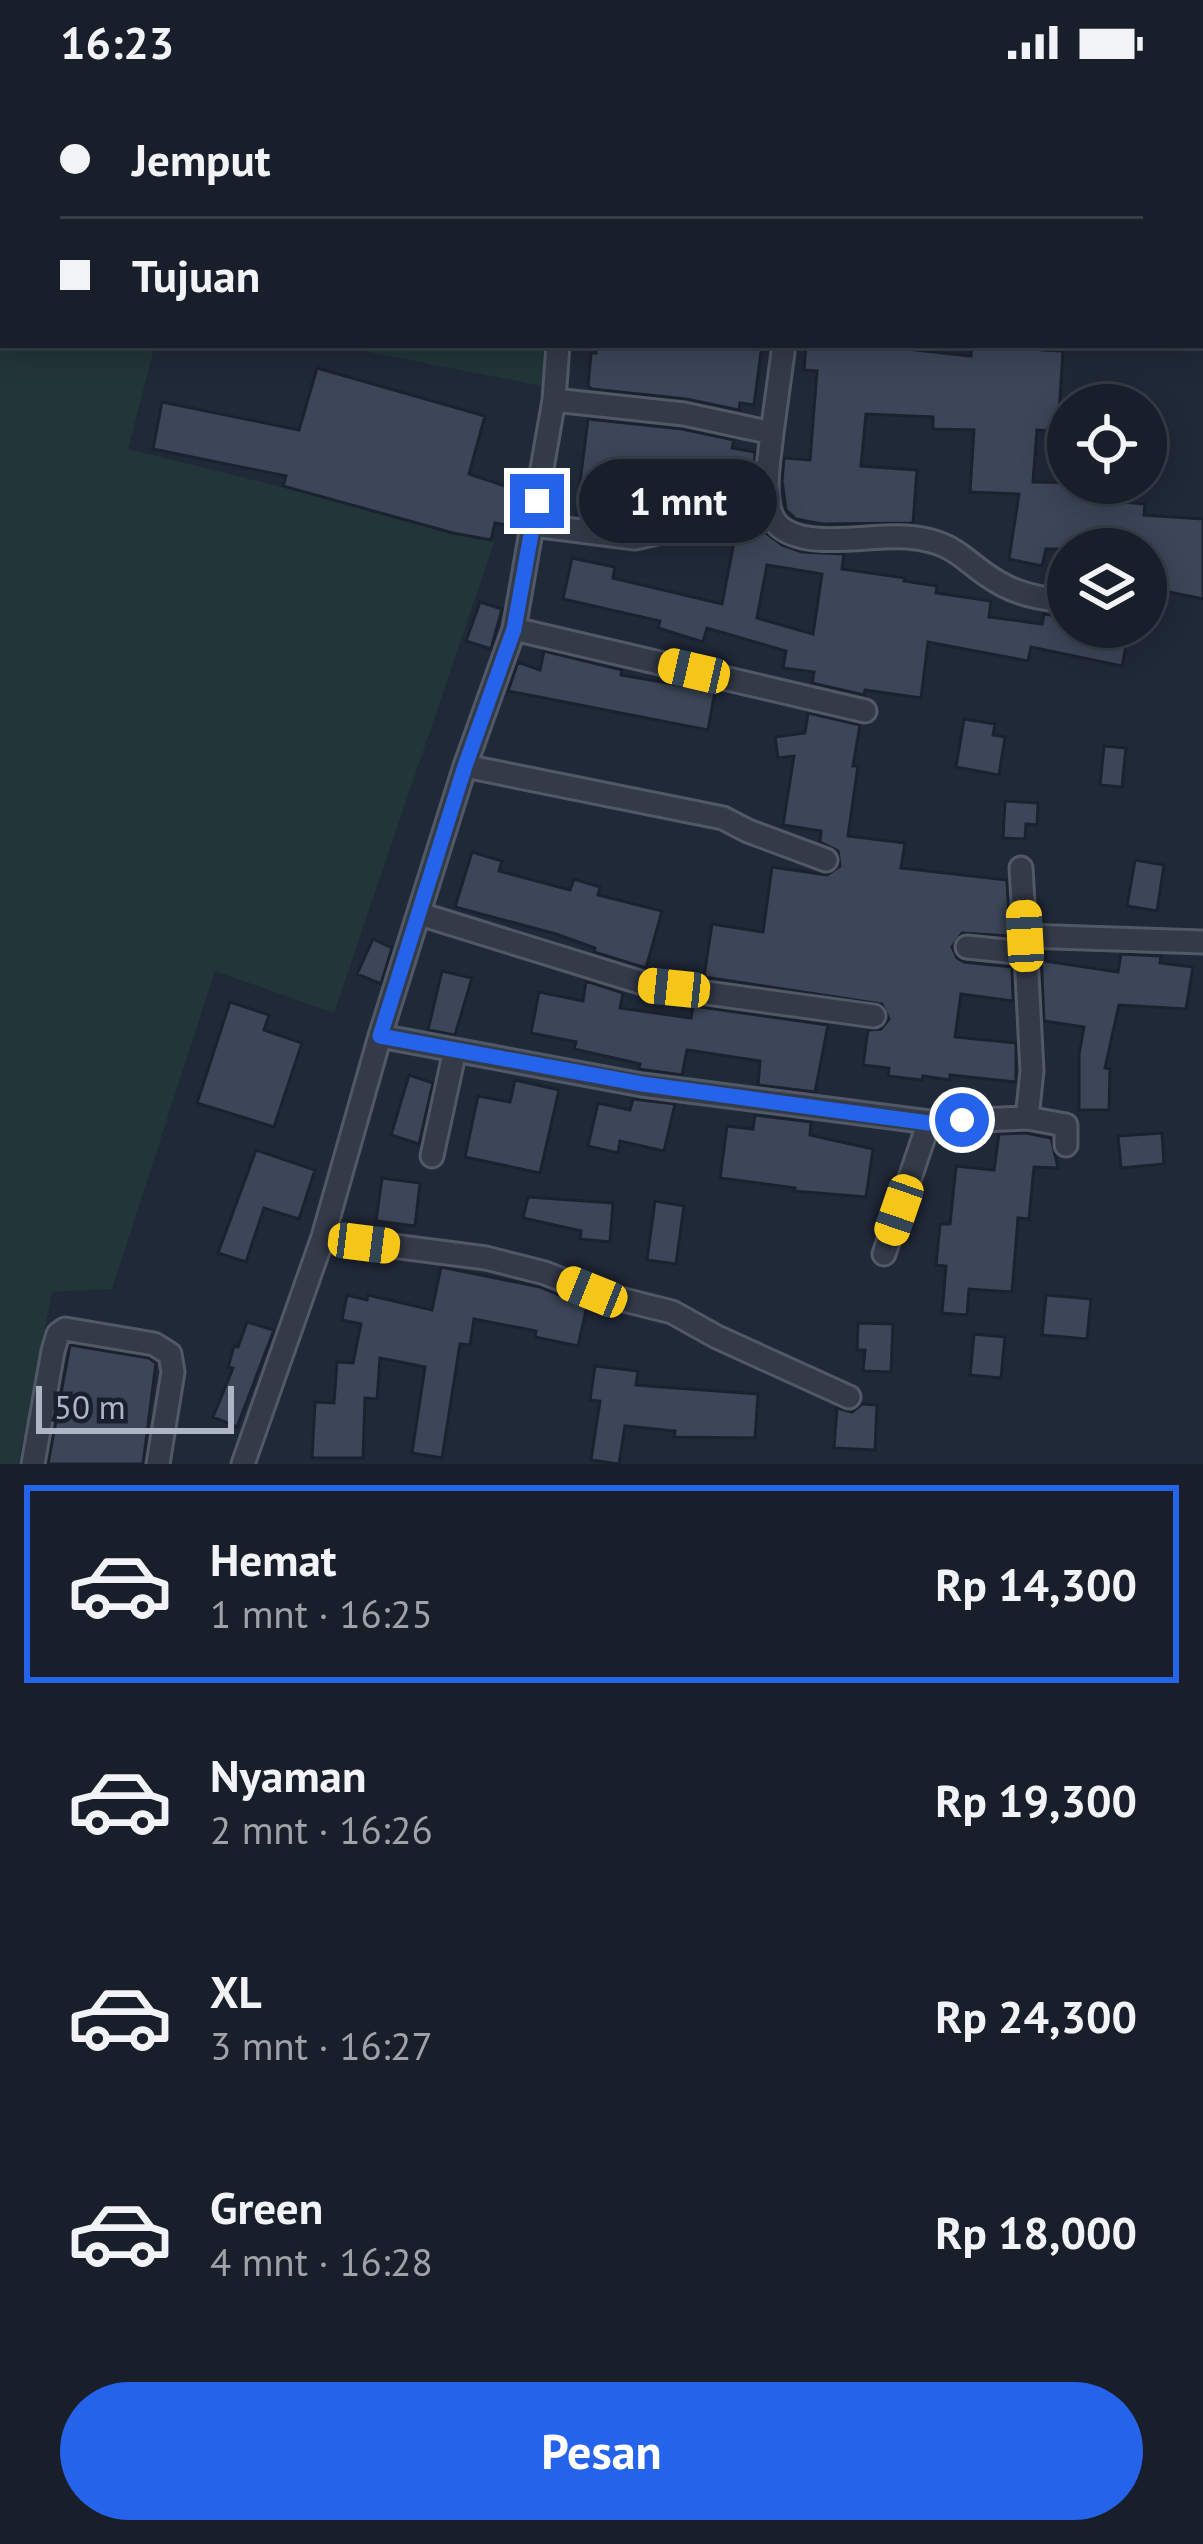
<!DOCTYPE html>
<html lang="id">
<head>
<meta charset="utf-8">
<style>
  :root { --surface:#181f2a; --page:#212732; --text:#f1f3f6; --muted:#9fa2a8; --line:#363d47; --accent:#2563eb }
  body { margin:0; font-family:"PT Sans",sans-serif; background:var(--page); color:var(--text); height:100vh; display:flex; flex-direction:column; font-size:45px; white-space:nowrap }
  * { box-sizing:border-box; margin:0 }
  p { font-size:39px; color:var(--muted) }
  .icon { flex:none; width:66px; height:66px; fill:none; stroke:currentColor; stroke-width:2; stroke-linecap:round; stroke-linejoin:round }
  .map { position:relative; height:1380px; overflow:hidden }
  .panel { display:flex; flex-direction:column; background:var(--surface); flex:1 }
  .panel>* { flex:none }
  .top-card { position:absolute; left:0px; top:0px; width:1203px; height:264px; box-shadow:0 6px 30px #0003,0 0 0 3px var(--line); display:grid; align-content:center; height:264px; padding:0 60px; background:var(--surface) }
  .controls { position:absolute; left:1047px; top:300px; display:grid; gap:24px }
  .controls a { display:grid; place-items:center; width:120px; height:120px; border-radius:50%; background:var(--surface); box-shadow:0 6px 30px #0003,0 0 0 3px var(--line); font-size:60px }
  .scale { position:absolute; left:36px; bottom:30px; width:198px; box-sizing:border-box; padding-left:12px; border:6px solid #aeb5c5; border-top:0; font-size:33px; line-height:42px; white-space:nowrap; color:#aeb5c5; -webkit-text-stroke:9px #19202d; paint-order:stroke }
  .end { position:absolute; width:54px; height:54px; margin:-27px; border:15px solid #2563eb; background:#fff; box-shadow:0 0 0 6px #fff }
  .from { border-radius:50% }
  .bubble { position:absolute; height:84px; border-radius:42px; background:var(--surface); box-shadow:0 6px 30px #0003,0 0 0 3px var(--line); font-size:39px; font-weight:700; line-height:84px; text-align:center }
  .car { position:absolute; width:36px; height:72px; margin:-36px -18px; border-radius:15px; box-shadow:0 0 9px 3px #0007; background:linear-gradient(#f5c518 24%,#345 0 40%,#f5c518 0 76%,#345 0 86%,#f5c518 0) }
  .top-card b { display:flex; align-items:center; gap:42px; height:114px; font-size:45px }
  .top-card b+b { border-top:3px solid var(--line) }
  .top-card i { width:30px; height:30px; background:var(--text) }
  ul { padding:21px 0 0; list-style:none }
  li { display:flex; align-items:center; gap:36px; height:198px; margin:0 24px 18px; padding:0 36px; border:6px solid transparent; border-radius:0px }
  li div { flex:1 }
  li b { display:block; font-size:45px }
  li em { font-style:normal; font-weight:700 }
  li.active { border-color:var(--accent) }
  li>.icon { width:108px; height:108px; stroke-width:1.5 }
  .cta { display:flex; gap:24px; margin-top:auto; padding:24px 60px }
  .cta a { flex:1; height:138px; border-radius:72px; background:var(--accent); color:#fff; font-size:48px; font-weight:700; line-height:138px; text-align:center }
  .status { display:flex; justify-content:space-between; align-items:center; height:84px; padding:0 60px; background:var(--surface); direction:ltr }
  .status svg { height:33px; fill:currentColor }
  .map>svg:first-child { display:block }
  .green { fill:#223539 }
  .building { fill:#3c4658; stroke:#1b222f; stroke-width:3; fill-rule:evenodd }
  .lines { fill:none; stroke-linecap:round; stroke-linejoin:round }
  .street-casing { stroke:#515866; stroke-width:27 }
  .street { stroke:#343b48; stroke-width:21 }
  .route { stroke:#2563eb; stroke-width:15 }
</style>
</head>
<body>
<div class="status"><b>16:23</b><svg viewBox="0 0 49 12"><path d="M0 12V9h3v3zM5 12V6h3v6zM10 12V3h3v9zM15 12V0h3v12zM26 1h20v11H26zM47 4h2v5h-2z"/></svg></div>
<div class="map">
<svg width="1203" height="1380" viewBox="0 0 1203 1380">
  <rect width="100%" height="100%" fill="#202938"/>
  <!-- green -->
  <path class="green" d="M 0,0 L 574,0 L 3,3 L 3,261 L 155,261 L 128,365 L 495,456 L 334,929 L 215,887 L 112,1205 L 52,1208 L 18,1380 L 0,1380 Z
    M 333,261 L 550,261 L 547,303 Z"/>
  <!-- building -->
  <path class="building" d="M 597,261 L 762,261 L 754,321 L 740,319 L 739,326 L 686,315 L 592,305 L 588,302 L 591,269 L 596,269 Z
    M 806,261 L 871,261 L 971,272 L 972,261 L 1042,261 L 1042,266 L 1063,267 L 1058,347 L 1037,346 L 1033,398 L 1112,399 L 1111,417 L 1145,420 L 1144,431 L 1203,435 L 1203,515 L 1146,503 L 1146,465 L 1046,465 L 1042,482 L 1009,475 L 1019,410 L 970,408 L 974,346 L 933,345 L 933,333 L 866,330 L 861,382 L 917,386 L 913,439 L 822,440 L 796,435 L 786,426 L 782,397 L 784,374 L 810,376 L 817,287 L 804,286 Z
    M 317,284 L 485,332 L 469,390 L 523,408 L 517,443 L 495,439 L 491,456 L 453,449 L 283,402 L 286,392 L 153,365 L 162,318 L 299,346 Z
    M 588,335 L 682,345 L 734,356 L 732,364 L 755,368 L 754,427 L 766,449 L 782,461 L 802,468 L 844,470 L 842,485 L 905,494 L 904,497 L 937,502 L 936,509 L 991,517 L 989,533 L 1042,540 L 1044,530 L 1068,533 L 1068,543 L 1130,543 L 1122,582 L 1031,563 L 1028,577 L 928,558 L 921,614 L 865,606 L 864,611 L 812,599 L 814,588 L 783,584 L 786,567 L 707,544 L 703,558 L 658,544 L 660,537 L 563,515 L 572,474 L 615,483 L 613,494 L 722,520 L 742,417 L 726,414 L 726,410 L 665,400 L 662,433 L 640,437 L 576,430 ZM 767,481 L 822,490 L 813,550 L 757,534 Z
    M 480,518 L 502,525 L 491,565 L 466,557 Z
    M 544,567 L 622,586 L 621,591 L 715,607 L 708,646 L 508,607 L 518,578 L 540,586 Z
    M 808,629 L 860,641 L 853,682 L 858,682 L 848,752 L 905,759 L 901,784 L 1007,796 L 1010,852 L 962,849 L 952,863 L 957,874 L 964,878 L 1012,883 L 1013,917 L 961,910 L 955,953 L 1016,959 L 1016,998 L 950,991 L 950,996 L 923,992 L 922,996 L 888,992 L 889,984 L 863,981 L 868,946 L 881,945 L 889,935 L 882,920 L 704,893 L 712,840 L 763,848 L 772,783 L 827,791 L 840,782 L 838,767 L 820,758 L 821,747 L 783,741 L 794,672 L 778,674 L 775,653 L 805,649 Z
    M 964,635 L 995,640 L 993,651 L 1005,653 L 999,691 L 956,683 Z
    M 1104,662 L 1126,664 L 1122,703 L 1100,701 Z
    M 1005,717 L 1038,719 L 1037,741 L 1026,740 L 1025,755 L 1003,754 Z
    M 472,768 L 502,777 L 499,787 L 570,806 L 574,795 L 600,803 L 598,811 L 662,827 L 646,884 L 594,868 L 595,864 L 556,850 L 455,823 Z
    M 1135,776 L 1164,781 L 1157,827 L 1127,822 Z
    M 373,855 L 392,864 L 381,900 L 357,890 Z
    M 1041,868 L 1046,868 L 1045,877 L 1118,888 L 1121,870 L 1161,872 L 1160,879 L 1193,883 L 1186,925 L 1119,921 L 1105,984 L 1110,985 L 1109,1026 L 1079,1026 L 1079,970 L 1084,943 L 1044,937 Z
    M 442,887 L 472,894 L 455,951 L 428,946 Z
    M 586,897 L 623,909 L 620,924 L 691,934 L 693,922 L 828,941 L 815,1008 L 758,1001 L 760,977 L 687,966 L 682,991 L 639,985 L 640,980 L 574,965 L 576,958 L 531,949 L 539,908 L 583,917 Z
    M 230,918 L 269,931 L 264,946 L 302,959 L 274,1043 L 197,1019 Z
    M 409,991 L 433,999 L 419,1060 L 391,1051 Z
    M 515,996 L 559,1006 L 540,1089 L 465,1073 L 478,1012 L 510,1018 Z
    M 633,1015 L 675,1020 L 664,1067 L 620,1057 L 618,1069 L 588,1062 L 598,1019 L 630,1026 Z
    M 755,1031 L 811,1038 L 810,1051 L 873,1065 L 866,1113 L 794,1107 L 795,1104 L 720,1094 L 727,1042 L 753,1045 Z
    M 1026,1049 L 1051,1054 L 1058,1084 L 1034,1083 L 1029,1135 L 1018,1134 L 1012,1208 L 969,1205 L 967,1231 L 942,1229 L 946,1182 L 936,1181 L 940,1140 L 950,1140 L 956,1082 L 994,1086 L 999,1050 Z
    M 1162,1049 L 1164,1080 L 1121,1084 L 1118,1052 Z
    M 256,1066 L 315,1086 L 299,1135 L 264,1124 L 246,1178 L 218,1169 Z
    M 382,1094 L 420,1099 L 415,1142 L 376,1137 Z
    M 528,1113 L 613,1119 L 610,1158 L 580,1155 L 581,1147 L 523,1134 Z
    M 655,1117 L 684,1122 L 676,1180 L 647,1176 Z
    M 441,1183 L 540,1203 L 587,1222 L 578,1262 L 535,1253 L 536,1247 L 474,1235 L 470,1261 L 460,1260 L 442,1374 L 412,1369 L 425,1283 L 380,1274 L 377,1315 L 365,1314 L 363,1374 L 312,1374 L 315,1318 L 334,1319 L 337,1278 L 353,1279 L 361,1240 L 342,1236 L 347,1211 L 367,1216 L 368,1211 L 432,1226 Z
    M 1046,1211 L 1091,1215 L 1087,1255 L 1042,1251 Z
    M 247,1238 L 274,1246 L 237,1343 L 213,1333 L 233,1284 L 228,1283 L 234,1262 L 238,1263 Z
    M 858,1239 L 893,1240 L 891,1288 L 863,1287 L 865,1266 L 857,1266 Z
    M 974,1250 L 1005,1253 L 1001,1294 L 970,1291 Z
    M 70,1261 L 149,1274 L 156,1279 L 143,1380 L 48,1380 Z
    M 595,1282 L 638,1287 L 636,1301 L 758,1310 L 755,1354 L 674,1353 L 675,1347 L 625,1342 L 619,1380 L 591,1376 L 600,1317 L 590,1316 Z
    M 862,1320 L 877,1321 L 875,1366 L 834,1364 L 837,1324 L 852,1328 Z"/>
  <g class="lines">
    <!-- street casing -->
    <g class="street-casing">
      <path id="street" d="M 788,0 L 789,3
        M 577,3 L 577,0
        M 554,316 L 684,330 L 772,349 C 770,373 759,422 778,441 C 805,467 871,450 906,453 C 962,457 964,482 1005,502 C 1024,512 1047,515 1068,518
        M 772,349 L 784,261
        M 533,441 L 635,454 L 696,440
        M 514,545 L 865,627
        M 465,682 L 723,734 L 748,747 L 826,776
        M 1021,784 L 1025,852
        M 420,830 L 649,901 L 874,932
        M 967,863 L 1026,869
        M 380,952 L 642,1001 L 929,1038 L 1027,1034 L 1032,987 L 1025,852 L 1203,858
        M 1027,1034 L 1066,1041 L 1066,1061
        M 432,1072 L 455,966
        M 323,1153 L 486,1174 L 545,1189 L 592,1208 L 672,1228 L 717,1253 L 849,1313
        M 884,1170 L 929,1038
        M 33,1380 L 53,1267 L 58,1250 L 65,1245 L 154,1260 L 170,1270 L 173,1288 L 158,1380
        M 243,1380 L 323,1153 L 380,952 L 465,682 L 514,545 L 554,316 L 558,261"/>
    </g>
    <!-- street -->
    <use href="#street" class="street"/>
  </g>
  <g class="lines">
    <!-- route -->
    <path class="route" d="M 537,417 L 514,545 L 465,682 L 380,952 L 642,1000 L 929,1039 L 962,1036"/>
  </g>
</svg>
<div class="controls">
<a><svg class="icon" aria-label="locate" viewBox="0 0 24 24"><circle cx="12" cy="12" r="6"/><path d="M12 2v4M12 18v4M2 12h4M18 12h4"/></svg></a>
<a><svg class="icon" aria-label="layers" viewBox="0 0 24 24"><path d="M12 4l9 5-9 5-9-5zM3 14l9 5 9-5"/></svg></a>
</div>
<div class="scale">50 m</div>
<i class="end from" style="left:962px;top:1036px"></i>
<i class="end" style="left:537px;top:417px"></i>
<div class="bubble" style="left:579px;top:375px;width:198px">1 mnt</div>
<i class="car" style="left:694px;top:587px;rotate:283deg"></i>
<i class="car" style="left:1025px;top:852px;rotate:357deg"></i>
<i class="car" style="left:674px;top:904px;rotate:276deg"></i>
<i class="car" style="left:899px;top:1126px;rotate:199deg"></i>
<i class="car" style="left:364px;top:1159px;rotate:97deg"></i>
<i class="car" style="left:592px;top:1208px;rotate:292deg"></i>
<div class="top-card">
<b><i class="from"></i>Jemput</b>
<b><i></i>Tujuan</b>
</div>
</div>
<section class="panel">
<ul>
<li class="active"><svg class="icon" aria-label="car" viewBox="0 0 24 24"><path d="M5 17H2v-5l4-1 3-4h7l3 4 3 1v5h-3M9 17h6M6 11h13"/><circle cx="7" cy="17" r="2"/><circle cx="17" cy="17" r="2"/></svg><div><b>Hemat</b><p>1 mnt · 16:25</p></div><em>Rp 14,300</em></li>
<li><svg class="icon" aria-label="car" viewBox="0 0 24 24"><path d="M5 17H2v-5l4-1 3-4h7l3 4 3 1v5h-3M9 17h6M6 11h13"/><circle cx="7" cy="17" r="2"/><circle cx="17" cy="17" r="2"/></svg><div><b>Nyaman</b><p>2 mnt · 16:26</p></div><em>Rp 19,300</em></li>
<li><svg class="icon" aria-label="car" viewBox="0 0 24 24"><path d="M5 17H2v-5l4-1 3-4h7l3 4 3 1v5h-3M9 17h6M6 11h13"/><circle cx="7" cy="17" r="2"/><circle cx="17" cy="17" r="2"/></svg><div><b>XL</b><p>3 mnt · 16:27</p></div><em>Rp 24,300</em></li>
<li><svg class="icon" aria-label="car" viewBox="0 0 24 24"><path d="M5 17H2v-5l4-1 3-4h7l3 4 3 1v5h-3M9 17h6M6 11h13"/><circle cx="7" cy="17" r="2"/><circle cx="17" cy="17" r="2"/></svg><div><b>Green</b><p>4 mnt · 16:28</p></div><em>Rp 18,000</em></li>
</ul>
<div class="cta"><a>Pesan</a></div>
</section>
</body>
</html>
